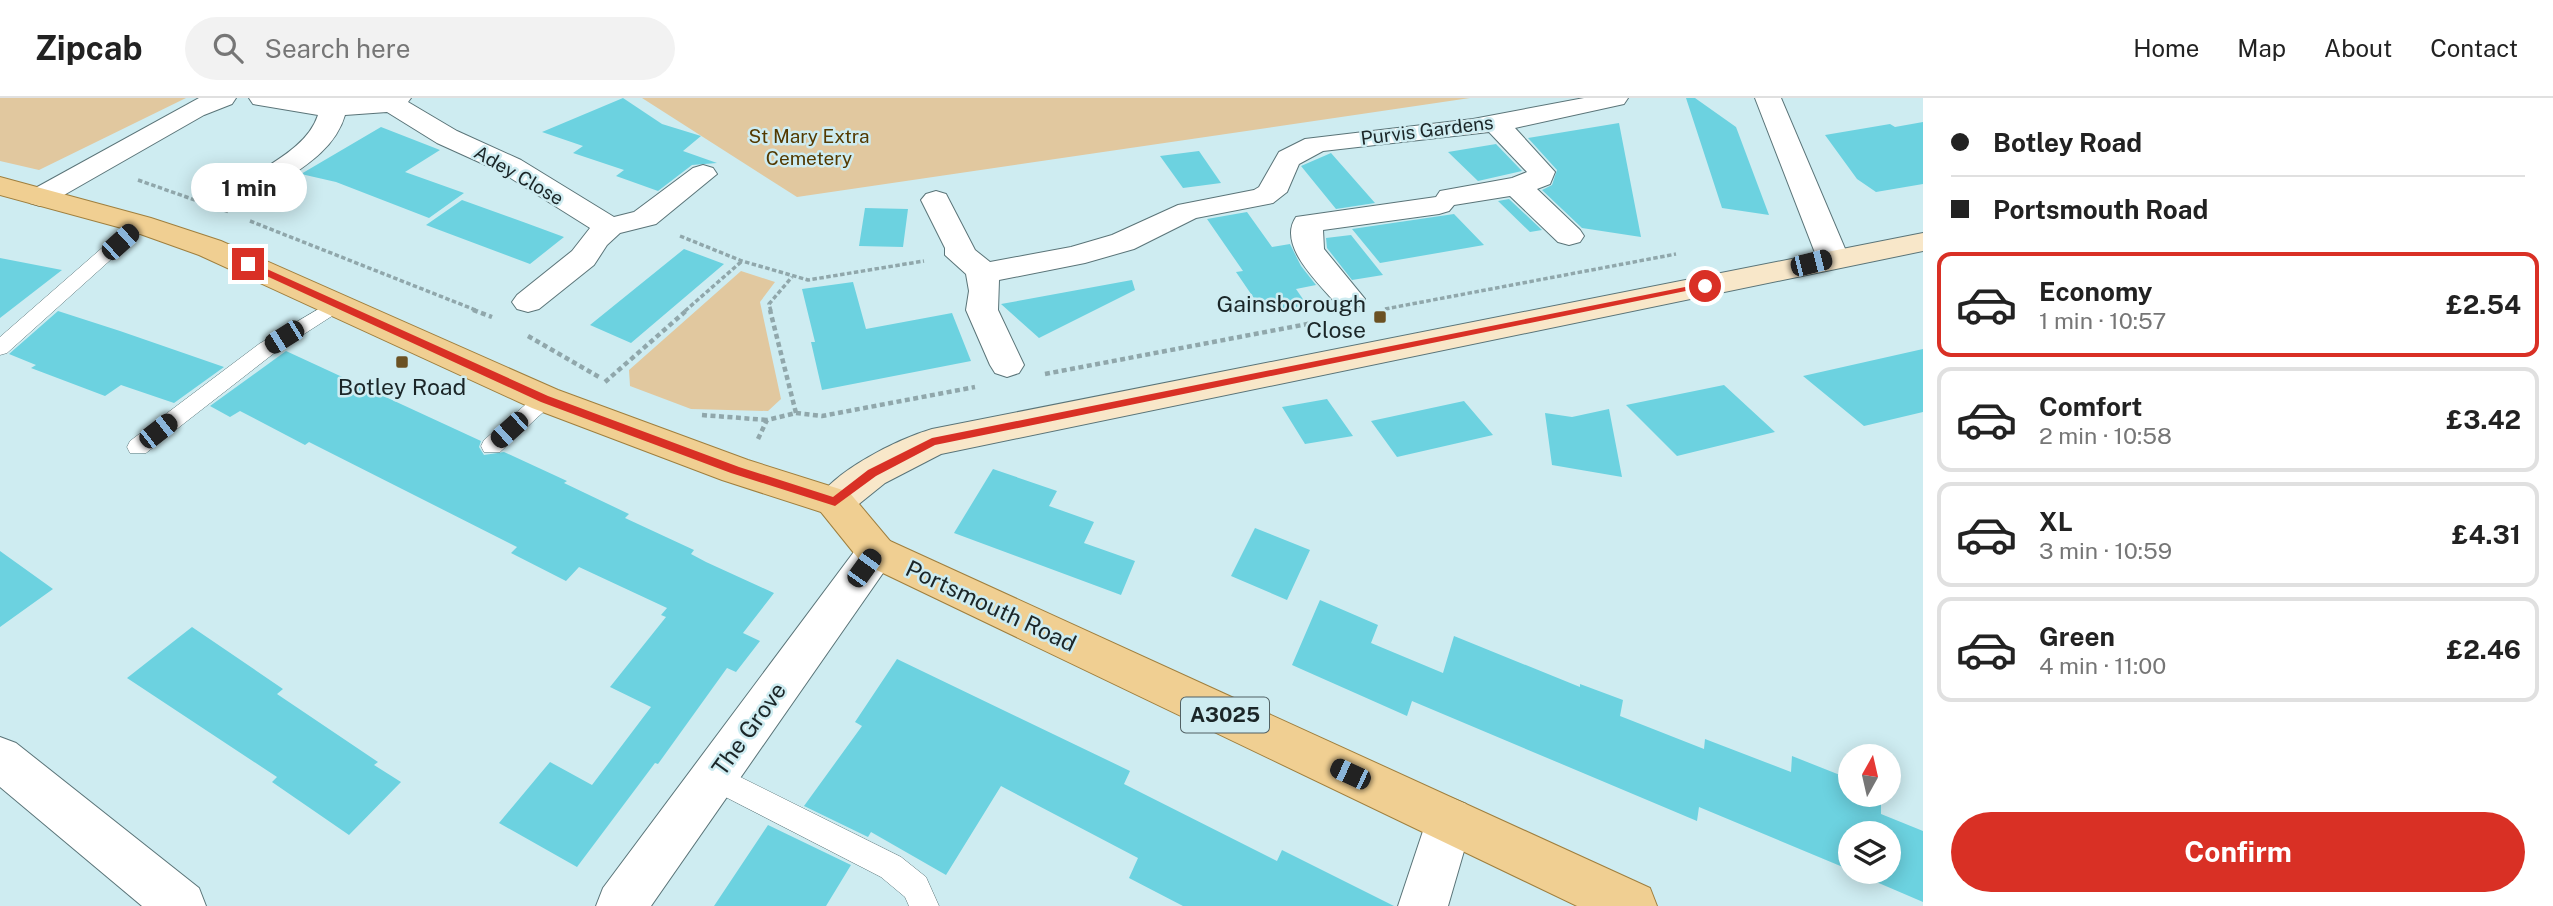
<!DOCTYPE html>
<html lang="en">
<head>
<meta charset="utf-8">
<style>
  :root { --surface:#fff; --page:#f2f2f2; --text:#222; --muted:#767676; --line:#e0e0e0; --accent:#d93025 }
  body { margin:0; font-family:"Public Sans",sans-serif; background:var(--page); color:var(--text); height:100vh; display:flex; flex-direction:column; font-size:26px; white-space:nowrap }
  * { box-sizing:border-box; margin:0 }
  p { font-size:23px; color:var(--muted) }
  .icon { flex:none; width:38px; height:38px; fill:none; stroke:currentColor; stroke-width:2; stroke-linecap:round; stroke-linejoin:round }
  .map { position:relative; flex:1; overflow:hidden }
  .drawer { display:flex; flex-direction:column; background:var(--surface); width:630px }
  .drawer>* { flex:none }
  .guide { display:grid; align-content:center; height:154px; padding:0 28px; background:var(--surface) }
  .needle { width:46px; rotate:8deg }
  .fabs { position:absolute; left:1838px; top:646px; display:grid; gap:14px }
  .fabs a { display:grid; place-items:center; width:63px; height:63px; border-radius:50%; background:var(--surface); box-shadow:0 4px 18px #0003; font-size:35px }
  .end { position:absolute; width:32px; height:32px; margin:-16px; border:9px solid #d93025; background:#fff; box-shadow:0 0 0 4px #fff }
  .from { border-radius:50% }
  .bubble { position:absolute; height:49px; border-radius:24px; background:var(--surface); box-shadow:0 4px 18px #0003; font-size:23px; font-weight:700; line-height:49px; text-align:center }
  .car { position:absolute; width:21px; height:42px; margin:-21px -10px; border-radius:9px; box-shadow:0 0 5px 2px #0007; background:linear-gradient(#222 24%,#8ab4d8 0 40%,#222 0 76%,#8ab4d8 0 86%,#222 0) }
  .guide b { display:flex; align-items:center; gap:24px; height:66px; font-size:26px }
  .guide b+b { border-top:2px solid var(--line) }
  .guide i { width:18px; height:18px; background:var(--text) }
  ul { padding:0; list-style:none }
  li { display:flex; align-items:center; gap:21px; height:105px; margin:0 14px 10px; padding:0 14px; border:4px solid var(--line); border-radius:14px }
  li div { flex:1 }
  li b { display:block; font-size:26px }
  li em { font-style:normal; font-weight:700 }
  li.active { border-color:var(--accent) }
  li>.icon { width:63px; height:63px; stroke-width:1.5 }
  .cta { display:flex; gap:14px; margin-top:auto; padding:14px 28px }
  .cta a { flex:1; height:80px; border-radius:42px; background:var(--accent); color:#fff; font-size:28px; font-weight:700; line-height:80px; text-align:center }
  header { display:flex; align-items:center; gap:42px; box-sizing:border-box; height:98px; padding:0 35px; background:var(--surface); border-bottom:2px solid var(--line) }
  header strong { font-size:33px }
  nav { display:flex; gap:38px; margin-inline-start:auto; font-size:24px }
  .search { width:490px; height:63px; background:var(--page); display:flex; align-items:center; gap:18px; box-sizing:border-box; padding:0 24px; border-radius:38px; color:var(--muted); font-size:26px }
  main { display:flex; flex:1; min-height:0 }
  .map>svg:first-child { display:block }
  .green { fill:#e1c89f }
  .building { fill:#6cd2e0 }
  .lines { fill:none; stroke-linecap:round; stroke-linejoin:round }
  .service-casing { stroke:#5a7478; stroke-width:1 }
  .minor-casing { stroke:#5a7478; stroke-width:2 }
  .secondary-casing { stroke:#5a7478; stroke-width:2 }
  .primary-casing { stroke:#9f7f3e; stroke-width:2 }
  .path-far1 { stroke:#90a7ab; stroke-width:3.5; stroke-dasharray:4.5 2.5; stroke-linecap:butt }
  .path { stroke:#90a7ab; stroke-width:4.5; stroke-dasharray:5 3.5; stroke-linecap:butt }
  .service { fill:#fff; fill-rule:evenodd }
  .minor { fill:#fff; fill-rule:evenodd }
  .secondary { fill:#f8e7c9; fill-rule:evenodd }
  .primary { fill:#f0cf92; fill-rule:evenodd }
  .route { fill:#d93025 }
  .poi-dot { fill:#6b5123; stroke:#ceecf1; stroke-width:2.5 }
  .labels { text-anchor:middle; stroke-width:5; stroke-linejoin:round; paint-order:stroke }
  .far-street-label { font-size:19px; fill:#1b2628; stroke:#ceecf1 }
  .far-park-label { font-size:19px; fill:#533900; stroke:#ceecf1 }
  .shield { fill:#ceecf1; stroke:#516164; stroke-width:2 }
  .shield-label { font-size:21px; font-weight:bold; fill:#1b2628 }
  .poi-label { font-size:23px; fill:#1b2628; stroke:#ceecf1; text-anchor:end }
  .street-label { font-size:23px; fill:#1b2628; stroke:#ceecf1 }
</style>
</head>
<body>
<header>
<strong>Zipcab</strong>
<div class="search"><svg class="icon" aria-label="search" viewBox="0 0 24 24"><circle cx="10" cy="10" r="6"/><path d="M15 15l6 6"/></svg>Search here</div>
<nav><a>Home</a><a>Map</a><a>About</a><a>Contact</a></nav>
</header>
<main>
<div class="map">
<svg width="1923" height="808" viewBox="0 0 1923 808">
  <rect width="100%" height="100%" fill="#ceecf1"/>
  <!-- green -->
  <path class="green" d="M 0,0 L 186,0 L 39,72 L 0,63 Z
    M 642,0 L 1470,0 L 797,99 Z
    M 741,173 L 775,184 L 760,204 L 781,301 L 768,313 L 691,311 L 630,288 L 629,272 Z"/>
  <!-- building -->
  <path class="building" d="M 623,0 L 662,26 L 701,38 L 683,53 L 717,65 L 692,67 L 658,93 L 616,78 L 624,72 L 573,55 L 583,48 L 542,34 Z
    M 1686,0 L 1695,0 L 1736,29 L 1769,117 L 1722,110 Z
    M 1923,24 L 1923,86 L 1876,94 L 1857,81 L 1825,37 L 1890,26 L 1895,29 Z
    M 1619,25 L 1641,139 L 1582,130 L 1542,92 L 1552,87 L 1557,72 L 1528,40 Z
    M 381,29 L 440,52 L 405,74 L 464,95 L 429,120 L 336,84 L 301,76 Z
    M 1496,46 L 1522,73 L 1478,83 L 1448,54 Z
    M 1199,53 L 1221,85 L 1183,90 L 1160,58 Z
    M 1331,55 L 1375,105 L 1336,111 L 1301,68 Z
    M 1509,101 L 1542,132 L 1530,134 L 1498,103 Z
    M 462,102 L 526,125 L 564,139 L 530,166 L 426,127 Z
    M 865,110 L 908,111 L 903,149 L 859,148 Z
    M 1247,114 L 1272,149 L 1290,146 L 1301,168 L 1316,187 L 1296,191 L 1307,207 L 1264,215 L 1236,174 L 1243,173 L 1207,121 Z
    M 1454,116 L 1484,147 L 1380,165 L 1352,131 Z
    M 1351,137 L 1383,177 L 1352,182 L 1327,150 L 1326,140 Z
    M 684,151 L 724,166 L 631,245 L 590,227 Z
    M 0,160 L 62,172 L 0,220 Z
    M 1132,182 L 1135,192 L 1039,240 L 1001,206 Z
    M 853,184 L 866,231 L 952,215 L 971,263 L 822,292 L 811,244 L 815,244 L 802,191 Z
    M 58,213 L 120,233 L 224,269 L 174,305 L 121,287 L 105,298 L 31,270 L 36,267 L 9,256 Z
    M 1923,251 L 1923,314 L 1864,328 L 1803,278 Z
    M 286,253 L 481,343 L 479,349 L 484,357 L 504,354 L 567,383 L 564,385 L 629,416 L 625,420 L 694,452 L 691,456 L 706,464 L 774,495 L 743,535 L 760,543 L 736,574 L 727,570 L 658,666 L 655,665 L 577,769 L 499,725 L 550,664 L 592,687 L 651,609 L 610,589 L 666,519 L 661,517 L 667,510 L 579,469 L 566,483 L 511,455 L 517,449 L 309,344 L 305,347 L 240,313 L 230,319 L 210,308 Z
    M 1724,287 L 1775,334 L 1677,358 L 1626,307 Z
    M 1327,301 L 1353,338 L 1305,346 L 1282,309 Z
    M 1464,303 L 1493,337 L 1397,359 L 1371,323 Z
    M 1609,311 L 1622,379 L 1552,367 L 1545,315 L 1572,319 Z
    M 993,371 L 1057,393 L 1049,408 L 1094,424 L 1084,445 L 1135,463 L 1121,497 L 954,435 Z
    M 1255,430 L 1310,452 L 1287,502 L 1231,478 Z
    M 0,453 L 53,491 L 0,529 Z
    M 1320,502 L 1378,527 L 1371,545 L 1443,575 L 1454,538 L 1580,589 L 1580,586 L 1623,602 L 1620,618 L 1704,651 L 1705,641 L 1791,674 L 1792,658 L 1850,681 L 1850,696 L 1869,696 L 1881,701 L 1881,716 L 1923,733 L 1923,804 L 1853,774 L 1888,774 L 1888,735 L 1850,735 L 1850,772 L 1699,709 L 1697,723 L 1412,603 L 1407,618 L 1292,567 Z
    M 192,529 L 283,591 L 277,596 L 378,664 L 374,667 L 401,684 L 349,737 L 272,684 L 277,679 L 127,580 Z
    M 897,561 L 1130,673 L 1124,686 L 1277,763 L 1282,752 L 1394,808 L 1183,808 L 1129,780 L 1138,760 L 1001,688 L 946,777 L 871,734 L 868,739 L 804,708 L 862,628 L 855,624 Z
    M 768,727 L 851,767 L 826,808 L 714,808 Z"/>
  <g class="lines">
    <!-- service casing -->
    <g class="service-casing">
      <path id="service" d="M 140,121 L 146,122 L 149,126 L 146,130 L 7,255 L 0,257 L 0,239 L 134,122 Z
        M 339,199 L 349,205 L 346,209 L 273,256 L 146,355 L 130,355 L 127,349 L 130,343 L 259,246 Z
        M 545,294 L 552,296 L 555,301 L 552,306 L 500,354 L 484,354 L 481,348 L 484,342 L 538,296 Z
        M 714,666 L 901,759 L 926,779 L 939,808 L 909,808 L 905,799 L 881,779 L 704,688 L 700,679 L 704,670 Z"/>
    </g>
    <!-- minor casing -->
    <g class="minor-casing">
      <path id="minor" d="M 199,0 L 236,0 L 232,6 L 204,17 L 50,105 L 40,108 L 30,105 L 25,99 L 30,93 Z
        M 249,0 L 411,0 L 408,4 L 457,33 L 521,62 L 614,119 L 634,114 L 693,70 L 703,67 L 713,70 L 717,76 L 656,126 L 620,135 L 607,147 L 594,167 L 539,211 L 528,214 L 517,211 L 512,204 L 517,197 L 572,153 L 590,130 L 501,74 L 437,45 L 387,14 L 345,17 C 334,55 296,73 265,95 L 255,98 L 245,95 L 241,89 L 245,83 C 271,65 308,48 318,17 L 253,6 Z
        M 1584,0 L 1628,0 L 1624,6 L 1515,30 L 1555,74 L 1550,86 L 1537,91 L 1580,132 L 1584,138 L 1580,144 L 1569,147 L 1558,144 L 1510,98 L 1454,107 L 1449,113 L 1439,116 L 1323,132 L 1324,151 L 1365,201 L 1360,208 L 1349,211 L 1338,208 C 1321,187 1276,148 1296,119 L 1436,99 L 1440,93 L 1512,80 L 1527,74 L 1489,34 L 1323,53 L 1299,66 L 1287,94 L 1273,105 L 1196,120 L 1134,151 L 1085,165 L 999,182 L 998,212 L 1024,267 L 1019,275 L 1007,279 L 995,275 L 990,267 L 966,212 L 969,193 L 966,176 L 945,157 L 945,150 L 921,102 L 926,96 L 936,93 L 946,96 L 975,152 L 990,164 L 1071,149 L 1112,137 L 1178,107 L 1254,92 L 1259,89 L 1279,54 L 1305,41 L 1473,21 Z
        M 1755,0 L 1781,0 L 1849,160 L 1844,167 L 1833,170 L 1822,167 L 1817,160 Z
        M 876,438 L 890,443 L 896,454 L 890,465 L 651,808 L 596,808 L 603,790 L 862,443 Z
        M 0,639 L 16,645 L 199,790 L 206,808 L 142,808 L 0,689 Z
        M 1449,699 L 1466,706 L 1473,722 L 1448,808 L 1398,808 L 1432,706 Z"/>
    </g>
    <!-- secondary casing -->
    <g class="secondary-casing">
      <path id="secondary" d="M 1923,135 L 1923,153 L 941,356 L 885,385 L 849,414 L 835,419 L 821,414 L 816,404 C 833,373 898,341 932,331 Z"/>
    </g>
    <!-- primary casing -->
    <g class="primary-casing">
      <path id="primary" d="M 0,79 L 151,120 L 221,143 L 558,292 L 748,362 L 849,394 L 890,443 L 1650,790 L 1657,808 L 1577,808 L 862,465 L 821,414 L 722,382 L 532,310 L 199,157 L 129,132 L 0,97 Z"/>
    </g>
    <!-- path-far1 -->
    <path class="path-far1" d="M 138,82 L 229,114
      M 250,123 L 478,213
      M 680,138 L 742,163 L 808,182 L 924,163
      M 1385,211 L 1676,156
      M 685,213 L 742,163
      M 771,213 L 769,206 L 792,179"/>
    <!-- path -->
    <path class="path" d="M 473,212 L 492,219
      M 528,238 L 599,279
      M 1045,276 L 1318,224
      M 605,284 L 687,212
      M 796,315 L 822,318 L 975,289
      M 702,317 L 767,322
      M 758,341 L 767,322 L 796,315 L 770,212"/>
    <!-- service -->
    <use href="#service" class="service"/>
    <!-- minor -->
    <use href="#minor" class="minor"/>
    <!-- secondary -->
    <use href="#secondary" class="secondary"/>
    <!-- primary -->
    <use href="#primary" class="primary"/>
  </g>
  <!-- route -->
  <path class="route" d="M 245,164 L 251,164 L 548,298 L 739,369 L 833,399 L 868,372 L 932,340 L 1705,185 L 1710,188 L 935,347 L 876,378 L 835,408 L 731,375 L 541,304 L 245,168 Z"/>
  <!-- markers -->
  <g class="poi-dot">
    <rect x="1373" y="212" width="14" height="14" rx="3.5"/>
    <rect x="395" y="257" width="14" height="14" rx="3.5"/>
  </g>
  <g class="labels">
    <!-- far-street labels -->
    <g class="far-street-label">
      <text transform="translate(1427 32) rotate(-7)" y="7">Purvis Gardens</text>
      <text transform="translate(519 77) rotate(30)" y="7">Adey Close</text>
    </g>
    <!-- far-park labels -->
    <g class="far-park-label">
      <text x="809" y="45">St Mary Extra<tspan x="809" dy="22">Cemetery</tspan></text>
    </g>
    <!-- shield labels -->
    <rect class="shield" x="1181" y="599.5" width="88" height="35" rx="5"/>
    <g class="shield-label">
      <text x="1225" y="624">A3025</text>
    </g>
    <!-- poi labels -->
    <g class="poi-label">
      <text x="1366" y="214">Gainsborough<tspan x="1366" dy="26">Close</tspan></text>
      <text x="402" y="297" text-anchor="middle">Botley Road</text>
    </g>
    <!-- street labels -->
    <g class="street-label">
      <text transform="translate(991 508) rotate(25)" y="8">Portsmouth Road</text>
      <text transform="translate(749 631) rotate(-54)" y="8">The Grove</text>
    </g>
  </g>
</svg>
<div class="fabs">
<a><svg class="needle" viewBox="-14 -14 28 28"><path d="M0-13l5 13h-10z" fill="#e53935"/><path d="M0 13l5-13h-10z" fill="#767676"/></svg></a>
<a><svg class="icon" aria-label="layers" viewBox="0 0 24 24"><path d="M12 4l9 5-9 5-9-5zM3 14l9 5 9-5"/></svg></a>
</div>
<i class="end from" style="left:1705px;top:188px"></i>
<i class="end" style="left:248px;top:166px"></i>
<div class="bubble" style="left:191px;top:65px;width:116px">1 min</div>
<i class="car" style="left:120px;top:144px;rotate:48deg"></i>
<i class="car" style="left:1811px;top:165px;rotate:76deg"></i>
<i class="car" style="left:284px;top:239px;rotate:238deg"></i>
<i class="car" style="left:509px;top:332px;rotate:228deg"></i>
<i class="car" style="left:158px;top:333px;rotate:52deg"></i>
<i class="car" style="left:864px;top:470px;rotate:36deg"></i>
<i class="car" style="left:1350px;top:676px;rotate:295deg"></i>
</div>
<section class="drawer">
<div class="guide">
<b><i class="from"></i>Botley Road</b>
<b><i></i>Portsmouth Road</b>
</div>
<ul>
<li class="active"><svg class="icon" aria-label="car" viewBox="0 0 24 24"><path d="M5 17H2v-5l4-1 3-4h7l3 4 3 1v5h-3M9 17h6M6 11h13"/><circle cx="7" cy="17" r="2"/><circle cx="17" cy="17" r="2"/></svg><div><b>Economy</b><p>1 min · 10:57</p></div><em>£2.54</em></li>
<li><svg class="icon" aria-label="car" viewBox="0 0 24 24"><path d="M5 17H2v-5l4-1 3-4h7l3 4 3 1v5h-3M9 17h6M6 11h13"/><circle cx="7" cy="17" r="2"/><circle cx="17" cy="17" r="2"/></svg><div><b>Comfort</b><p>2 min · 10:58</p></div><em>£3.42</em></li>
<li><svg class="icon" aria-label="car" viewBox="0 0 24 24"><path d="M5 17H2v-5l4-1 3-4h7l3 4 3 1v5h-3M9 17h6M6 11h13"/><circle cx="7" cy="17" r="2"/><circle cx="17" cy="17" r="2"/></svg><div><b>XL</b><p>3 min · 10:59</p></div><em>£4.31</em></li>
<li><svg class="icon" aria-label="car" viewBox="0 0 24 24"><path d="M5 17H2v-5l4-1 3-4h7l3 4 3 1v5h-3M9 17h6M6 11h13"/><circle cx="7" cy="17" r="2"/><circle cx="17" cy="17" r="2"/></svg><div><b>Green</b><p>4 min · 11:00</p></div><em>£2.46</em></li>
</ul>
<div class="cta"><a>Confirm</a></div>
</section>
</main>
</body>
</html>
